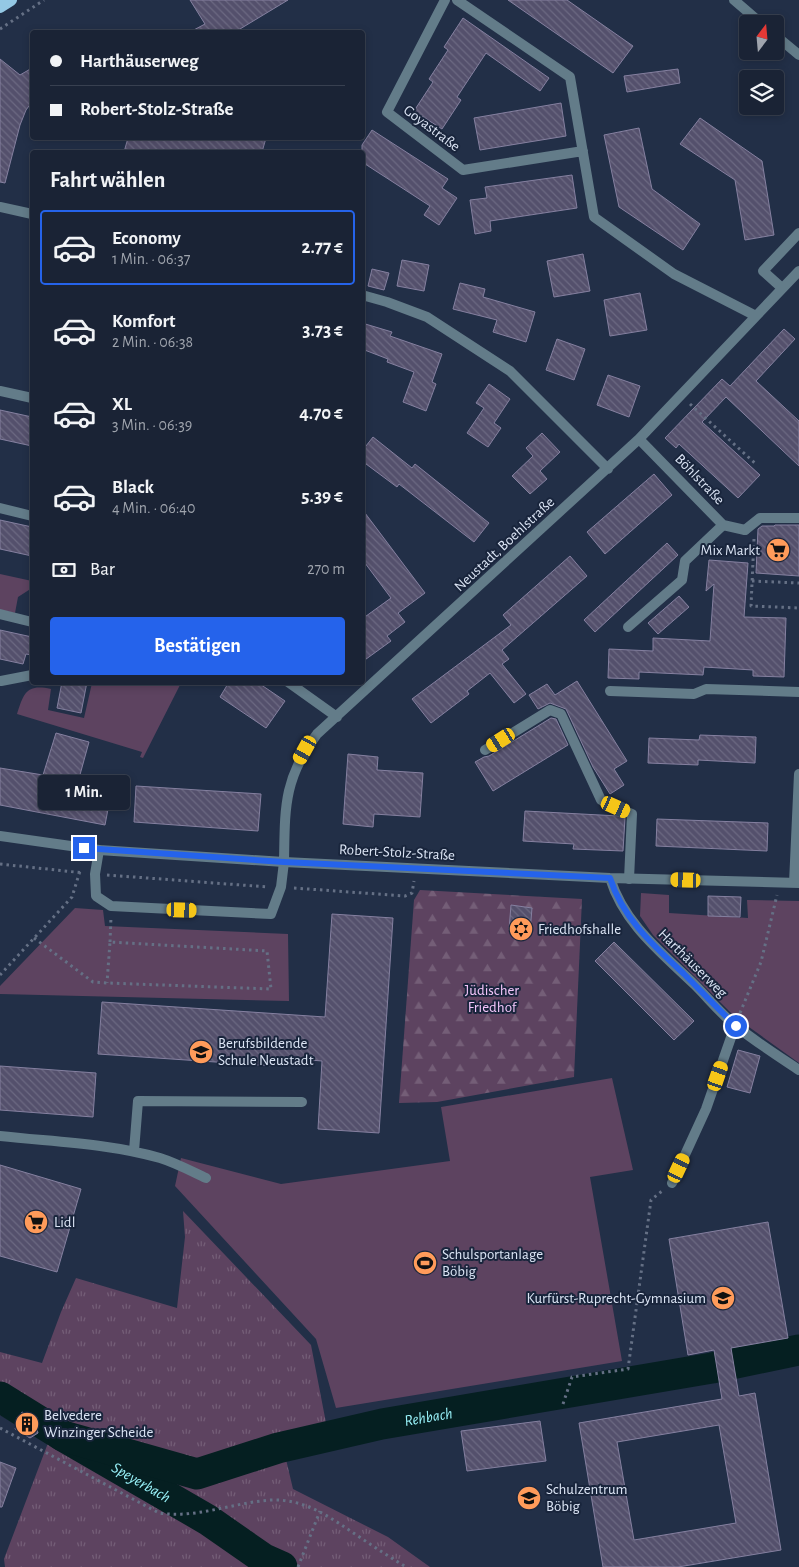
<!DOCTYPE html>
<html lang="de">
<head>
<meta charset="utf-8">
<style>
  :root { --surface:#1a2335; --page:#232b3d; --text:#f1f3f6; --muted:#9fa4ad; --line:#384050; --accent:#2563eb }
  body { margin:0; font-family:"Alegreya Sans",sans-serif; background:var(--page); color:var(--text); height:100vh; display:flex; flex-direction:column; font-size:19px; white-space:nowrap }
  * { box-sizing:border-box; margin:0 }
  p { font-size:16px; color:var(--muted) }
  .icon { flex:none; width:28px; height:28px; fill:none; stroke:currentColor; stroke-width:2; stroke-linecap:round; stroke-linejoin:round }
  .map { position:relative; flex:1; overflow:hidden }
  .details { position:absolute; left:30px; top:150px; width:335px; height:535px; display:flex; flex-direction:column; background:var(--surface); border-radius:5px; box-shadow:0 2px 8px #0003,0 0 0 1px var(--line) }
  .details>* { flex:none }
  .banner { position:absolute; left:30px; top:30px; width:335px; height:110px; border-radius:5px; box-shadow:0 2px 8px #0003,0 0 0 1px var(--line); display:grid; align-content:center; height:110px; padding:0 20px; background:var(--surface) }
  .needle { width:32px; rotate:16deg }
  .fabs { position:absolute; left:739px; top:15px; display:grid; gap:10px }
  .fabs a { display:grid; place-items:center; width:45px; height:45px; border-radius:5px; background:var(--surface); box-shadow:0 2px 8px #0003,0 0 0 1px var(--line); font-size:25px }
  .end { position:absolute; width:22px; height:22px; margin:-11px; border:6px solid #2563eb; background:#fff; box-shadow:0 0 0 2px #fff }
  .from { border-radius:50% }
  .bubble { position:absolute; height:35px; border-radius:5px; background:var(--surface); box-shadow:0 2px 8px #0003,0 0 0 1px var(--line); font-size:16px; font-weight:600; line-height:35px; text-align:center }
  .car { position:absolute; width:15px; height:30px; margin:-15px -8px; border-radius:6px; box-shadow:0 0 4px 1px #0007; background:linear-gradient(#f5c518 24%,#345 0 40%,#f5c518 0 76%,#345 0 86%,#f5c518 0) }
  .banner b { display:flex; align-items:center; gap:18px; height:48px; font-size:19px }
  .banner b+b { border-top:1px solid var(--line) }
  .banner i { width:12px; height:12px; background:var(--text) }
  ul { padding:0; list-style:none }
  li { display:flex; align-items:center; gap:15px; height:75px; margin:0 10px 8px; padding:0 10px; border:2px solid transparent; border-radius:5px }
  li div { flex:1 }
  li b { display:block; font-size:19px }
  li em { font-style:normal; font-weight:600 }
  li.active { border-color:var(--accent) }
  li>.icon { width:45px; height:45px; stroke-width:1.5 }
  h2 { padding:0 20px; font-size:22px; line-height:60px }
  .pay { display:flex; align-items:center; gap:12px; height:55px; padding:0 20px; font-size:19px }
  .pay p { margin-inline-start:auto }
  .button { display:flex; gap:10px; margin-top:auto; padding:10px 20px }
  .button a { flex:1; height:58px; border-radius:5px; background:var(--accent); color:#fff; font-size:20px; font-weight:600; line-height:58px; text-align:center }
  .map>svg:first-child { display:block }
  .grass { fill:url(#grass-tufts) }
  .forest { fill:url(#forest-firs) }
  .green { fill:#5d4360 }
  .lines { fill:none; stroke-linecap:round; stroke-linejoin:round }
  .river { stroke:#051f21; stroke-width:31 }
  .building { fill:url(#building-back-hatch); stroke:#8580a0; fill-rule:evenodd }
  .path { stroke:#657085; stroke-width:3; stroke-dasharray:2.5 4; stroke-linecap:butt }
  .lane { stroke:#637c89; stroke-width:10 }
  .street { stroke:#637c89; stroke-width:10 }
  .primary { stroke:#94c8e4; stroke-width:12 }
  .route { stroke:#2563eb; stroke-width:6 }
  .labels { text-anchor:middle; stroke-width:4; stroke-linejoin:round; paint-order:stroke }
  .street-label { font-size:15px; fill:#dce5f5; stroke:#19253c }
  .poi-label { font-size:15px; fill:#dce5f5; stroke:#19253c; text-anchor:start }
  .park-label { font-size:15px; fill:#f4c6fb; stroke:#19253c }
  .water-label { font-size:16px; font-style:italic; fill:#99f3fa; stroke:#19253c }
</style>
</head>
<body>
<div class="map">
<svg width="799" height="1567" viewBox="0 0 799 1567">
  <defs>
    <pattern id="grass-tufts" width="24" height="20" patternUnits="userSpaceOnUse" patternTransform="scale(1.25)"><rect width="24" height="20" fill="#5d4360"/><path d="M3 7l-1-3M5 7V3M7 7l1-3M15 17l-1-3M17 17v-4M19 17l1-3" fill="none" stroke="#745e77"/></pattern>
    <pattern id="forest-firs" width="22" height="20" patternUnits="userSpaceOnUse" patternTransform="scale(1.25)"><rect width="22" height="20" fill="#5d4360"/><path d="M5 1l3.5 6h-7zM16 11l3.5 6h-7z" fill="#745e77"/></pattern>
    <pattern id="building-back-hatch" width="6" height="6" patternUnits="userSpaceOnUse" patternTransform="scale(1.25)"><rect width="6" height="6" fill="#54506c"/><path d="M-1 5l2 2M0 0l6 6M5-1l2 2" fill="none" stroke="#6c6982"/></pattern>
  </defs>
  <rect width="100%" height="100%" fill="#222f47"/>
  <!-- grass -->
  <path class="grass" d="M 183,1211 L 311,1345 L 327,1428 L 280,1434 L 293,1489 L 388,1537 L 430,1567 L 5,1567 L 4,1559 L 48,1443 L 0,1415 L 0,1352 L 42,1363 L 61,1312 L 76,1278 L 177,1308 L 185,1237 Z"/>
  <!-- forest -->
  <path class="forest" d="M 420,890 L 582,899 L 574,1077 L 437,1102 L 399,1103 L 414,900 Z"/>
  <!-- green -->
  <path class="green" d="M 0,574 L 32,581 L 32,588 L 18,597 L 15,613 L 0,610 Z
    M 92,683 L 181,683 L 143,758 L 140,757 L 142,752 L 17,714 C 24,692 27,684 51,689 L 48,710 L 84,718 Z
    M 641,893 L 669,895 L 669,913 L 748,918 L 747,900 L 799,901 L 799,1063 L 735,1017 L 653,935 L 640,916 Z
    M 75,908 L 103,910 L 105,926 L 288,934 L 289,1001 L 0,994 L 0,986 Z
    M 612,1078 L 633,1170 L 590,1177 L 622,1361 L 336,1408 L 316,1339 L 175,1186 L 181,1158 L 281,1184 L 450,1161 L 441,1107 Z"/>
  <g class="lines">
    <!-- river -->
    <g class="river">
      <path id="s1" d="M 0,1397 L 63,1436 L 208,1520 L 264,1559 L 282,1567"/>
      <path id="s2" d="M 63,1436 L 197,1474 L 278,1448 L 382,1424 L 712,1368 L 799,1350"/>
    </g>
  </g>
  <!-- building -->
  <path class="building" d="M 190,0 L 288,0 L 235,32 L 190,32 L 205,24 Z
    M 508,0 L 567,0 L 633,46 L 613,73 Z
    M 463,18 L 549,78 L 540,91 L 486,53 L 457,97 L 461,100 L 442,129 L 414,111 L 433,82 L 429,79 L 448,50 L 444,47 Z
    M 0,59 L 20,75 L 32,68 L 32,102 L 26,110 L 20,125 L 5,183 L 0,182 Z
    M 678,69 L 680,83 L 627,92 L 624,76 Z
    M 561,103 L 566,136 L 480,150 L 474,118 Z
    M 700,118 L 762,161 L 774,235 L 745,240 L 735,180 L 680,144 Z
    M 639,128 L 652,189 L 700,224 L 683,250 L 619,207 L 604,135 Z
    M 372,130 L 448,179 L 442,188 L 457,198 L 439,225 L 424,215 L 430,206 L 362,162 L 362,145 Z
    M 128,138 L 266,138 L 262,152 L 124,152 Z
    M 572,175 L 577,208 L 490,221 L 491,231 L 475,234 L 470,200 L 487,198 L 485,187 Z
    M 583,254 L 590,291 L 554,297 L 547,261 Z
    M 402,260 L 429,265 L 424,291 L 397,286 Z
    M 372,269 L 389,273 L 384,290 L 368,286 Z
    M 460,283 L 485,289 L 483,297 L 535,312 L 526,342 L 493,332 L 497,320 L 453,309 Z
    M 640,293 L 647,330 L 610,336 L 604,300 Z
    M 362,323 L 392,332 L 390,336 L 442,354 L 432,382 L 436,384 L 426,411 L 403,402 L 414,372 L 387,362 L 388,359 L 362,349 Z
    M 784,329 L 795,339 L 756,381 L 799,421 L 799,466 L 726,397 L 702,422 L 760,475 L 738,498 L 679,444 L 676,448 L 665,438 L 722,379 L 730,386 Z
    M 557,339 L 585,349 L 574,380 L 546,370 Z
    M 608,375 L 640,386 L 629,417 L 597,405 Z
    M 489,384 L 510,399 L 494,423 L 501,428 L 488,447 L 467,433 L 484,408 L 476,403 Z
    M 0,410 L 32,417 L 32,446 L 0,439 Z
    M 542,433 L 560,452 L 540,471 L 547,479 L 530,494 L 512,476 L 533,456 L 526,448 Z
    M 373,437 L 412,468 L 415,464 L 489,523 L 474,542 L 399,484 L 397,487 L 362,461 L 362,451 Z
    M 654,474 L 672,495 L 605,554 L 587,532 Z
    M 362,509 L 425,593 L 398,613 L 405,622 L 387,636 L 391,641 L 362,662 L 362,619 L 391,598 L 362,559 Z
    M 0,520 L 32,527 L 32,556 L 0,549 Z
    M 775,525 L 799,525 L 799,576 L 756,573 L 758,529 L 762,526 L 774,526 Z
    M 667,543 L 678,555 L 595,632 L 584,620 Z
    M 570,556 L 587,576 L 502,650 L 509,659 L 502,664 L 526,694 L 514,703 L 490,673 L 467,691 L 469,694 L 431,723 L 412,699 L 511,625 L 503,615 Z
    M 709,560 L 748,563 L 744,617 L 786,618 L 784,677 L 753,676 L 753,670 L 704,667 L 703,675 L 639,672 L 639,679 L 608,678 L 609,649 L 653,651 L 653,638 L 710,641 L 714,584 L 706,591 Z
    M 679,596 L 689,607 L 658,634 L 648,623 Z
    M 0,630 L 32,637 L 32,655 L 26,654 L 23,664 L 0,659 Z
    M 577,681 L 627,761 L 614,769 L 624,785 L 610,794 L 593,767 L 566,709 L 550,703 L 538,709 L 529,695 L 547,684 L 555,695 Z
    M 62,682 L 87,682 L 81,713 L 57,708 Z
    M 229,682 L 257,682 L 285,701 L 266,728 L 220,697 Z
    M 551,718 L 556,719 L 568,745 L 493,791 L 475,762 L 484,757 L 489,756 Z
    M 56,733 L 89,742 L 78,782 L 112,788 L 105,825 L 0,805 L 0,768 L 43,775 Z
    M 700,735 L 756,737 L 755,763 L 698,760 L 698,765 L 648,763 L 649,738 L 699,740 Z
    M 348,754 L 378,757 L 377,770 L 423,773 L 420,817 L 374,814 L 373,827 L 343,824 Z
    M 136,786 L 261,794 L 258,831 L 134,822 Z
    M 525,811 L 619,816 L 625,818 L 623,851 L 573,849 L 574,844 L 523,841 Z
    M 657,819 L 768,823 L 767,851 L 656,846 Z
    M 708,896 L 741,897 L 740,917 L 708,916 Z
    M 511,905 L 532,908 L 530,932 L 509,930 Z
    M 332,914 L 393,918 L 379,1133 L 318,1129 L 322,1061 L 275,1057 L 274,1066 L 98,1054 L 102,1002 L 325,1017 Z
    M 614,942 L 694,1021 L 674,1040 L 595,961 Z
    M 738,1050 L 760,1056 L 750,1093 L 727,1087 Z
    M 0,1066 L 96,1073 L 93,1117 L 0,1110 Z
    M 0,1165 L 81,1189 L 57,1272 L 0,1256 Z
    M 768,1222 L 788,1338 L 731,1348 L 739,1396 L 755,1393 L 781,1550 L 678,1567 L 603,1567 L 579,1423 L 722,1399 L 714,1350 L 688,1355 L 669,1239 ZM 719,1425 L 736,1523 L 634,1540 L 617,1442 Z
    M 22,1412 L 34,1418 L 38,1433 L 30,1438 L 15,1429 Z
    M 540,1421 L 546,1461 L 467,1471 L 461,1431 Z
    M 0,1462 L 16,1468 L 2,1507 L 0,1507 Z"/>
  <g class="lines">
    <!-- path -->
    <path class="path" d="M 0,29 L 44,0
      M 690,404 L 757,465
      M 754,539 L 751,606 L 799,608
      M 752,581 L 799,583
      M 0,864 L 84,873
      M 107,875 L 268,887
      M 294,888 L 405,896 L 412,893 L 414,881
      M 34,938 L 93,982 L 107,983 L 271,989 L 267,951 L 110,942 L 107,983
      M 110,942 L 111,917
      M 0,975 L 72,897 L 80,871
      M 740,1013 L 761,962 L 777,895
      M 563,1404 L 572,1377 L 628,1369 L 651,1200 L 662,1191
      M 0,1428 L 159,1513 C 197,1519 234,1502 272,1500 C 306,1499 331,1518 358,1536 C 374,1547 390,1557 406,1567
      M 298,1567 L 320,1511"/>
    <!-- lane -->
    <path class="lane" d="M 734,0 L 762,24
      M 775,35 L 799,55
      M 782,288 L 763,271 L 799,233
      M 745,530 L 760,518 L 799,518
      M 628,627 L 682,580 L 685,561 L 723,525
      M 610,691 L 694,694 L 706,689 L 799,692
      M 485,750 L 550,710 L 561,714 L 601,800 L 632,814 L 629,879
      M 99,850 L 95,874 L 96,896 L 111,906 L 271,914 L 281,887 L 284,862
      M 0,1136 C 53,1142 108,1143 160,1158 C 176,1163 191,1171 206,1178
      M 134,1151 L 138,1101 L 302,1102
      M 672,1183 L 706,1109 L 735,1026"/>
    <!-- street -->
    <path class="street" d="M 445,0 L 387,112 L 463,170 L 583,151
      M 457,0 L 570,77 L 594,217 L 674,274 L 756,316
      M 0,207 L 32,214
      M 362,295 L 387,302 L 427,317 L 510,371 L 608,469
      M 0,391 L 32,398
      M 639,439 L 723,525 L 745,530
      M 0,508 L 32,516
      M 0,614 L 32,622
      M 1,681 L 32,675
      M 288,682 L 337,717
      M 0,836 L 99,850 L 284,862 L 610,878 L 799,883
      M 284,862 C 285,809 283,779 317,734 L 639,439 L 799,271
      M 610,878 C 624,924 662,953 695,985 C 709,999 721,1014 736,1026 C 756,1042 778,1056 799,1070
      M 794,883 L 799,774"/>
    <!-- primary -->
    <path class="primary" d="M 0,7 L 11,0"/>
  </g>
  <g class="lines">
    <!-- route -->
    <path class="route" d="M 84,848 L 284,862 L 610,878 C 623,919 654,946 684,974 C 701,991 718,1009 736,1026"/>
  </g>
  <!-- icons -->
  <defs>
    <g id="supermarket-disc" transform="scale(1.25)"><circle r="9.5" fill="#ff9b5a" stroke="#19253c"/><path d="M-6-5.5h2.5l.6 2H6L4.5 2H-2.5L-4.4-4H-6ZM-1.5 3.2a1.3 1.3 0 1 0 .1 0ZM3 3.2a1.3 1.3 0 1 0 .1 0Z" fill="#111"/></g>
    <g id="synagogue-disc" transform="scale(1.25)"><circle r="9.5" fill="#ff9b5a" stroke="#19253c"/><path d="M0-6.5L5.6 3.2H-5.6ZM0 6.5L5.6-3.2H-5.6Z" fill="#111"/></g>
    <g id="school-disc" transform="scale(1.25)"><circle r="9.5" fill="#ff9b5a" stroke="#19253c"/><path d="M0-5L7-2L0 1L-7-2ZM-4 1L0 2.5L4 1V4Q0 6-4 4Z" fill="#111"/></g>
    <g id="stadium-disc" transform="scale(1.25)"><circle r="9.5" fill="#ff9b5a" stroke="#19253c"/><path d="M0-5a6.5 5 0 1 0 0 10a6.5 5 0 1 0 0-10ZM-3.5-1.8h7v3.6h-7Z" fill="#111"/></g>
    <g id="building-disc" transform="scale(1.25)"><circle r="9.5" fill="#ff9b5a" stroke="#19253c"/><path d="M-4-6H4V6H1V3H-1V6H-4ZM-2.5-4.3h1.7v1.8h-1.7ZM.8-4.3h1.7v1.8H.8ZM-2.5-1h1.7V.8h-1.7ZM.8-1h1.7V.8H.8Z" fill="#111"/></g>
  </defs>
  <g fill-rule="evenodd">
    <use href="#supermarket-disc" x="778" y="550"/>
    <use href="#synagogue-disc" x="521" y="929"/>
    <use href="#school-disc" x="201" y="1052"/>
    <use href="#supermarket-disc" x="36" y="1222"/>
    <use href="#stadium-disc" x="425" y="1263"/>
    <use href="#school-disc" x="723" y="1298"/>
    <use href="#building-disc" x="27" y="1424"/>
    <use href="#school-disc" x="529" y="1498"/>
  </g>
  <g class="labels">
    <!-- street labels -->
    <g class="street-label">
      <text transform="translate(432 128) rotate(37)" y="5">Goyastraße</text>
      <text transform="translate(700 479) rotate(46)" y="5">Böhlstraße</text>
      <text transform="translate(504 544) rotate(-43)" y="5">Neustadt, Boehlstraße</text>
      <text transform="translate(397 852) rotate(3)" y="5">Robert-Stolz-Straße</text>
      <text transform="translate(693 963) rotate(45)" y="5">Harthäuserweg</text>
    </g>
    <!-- poi labels -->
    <g class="poi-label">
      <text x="760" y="555" text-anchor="end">Mix Markt</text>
      <text x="538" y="934">Friedhofshalle</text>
      <text x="218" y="1048">Berufsbildende<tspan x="218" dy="17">Schule Neustadt</tspan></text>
      <text x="54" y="1227">Lidl</text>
      <text x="442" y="1259">Schulsportanlage<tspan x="442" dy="17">Böbig</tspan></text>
      <text x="706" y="1303" text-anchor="end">Kurfürst-Ruprecht-Gymnasium</text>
      <text x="44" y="1420">Belvedere<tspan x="44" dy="17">Winzinger Scheide</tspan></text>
      <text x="546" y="1494">Schulzentrum<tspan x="546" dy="17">Böbig</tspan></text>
    </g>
    <!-- park labels -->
    <g class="park-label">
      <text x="492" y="995">Jüdischer<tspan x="492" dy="17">Friedhof</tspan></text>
    </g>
    <!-- water labels -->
    <g class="water-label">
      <text dy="6" stroke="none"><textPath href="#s2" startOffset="378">Rehbach</textPath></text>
      <text dy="6" stroke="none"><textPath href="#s1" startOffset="165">Speyerbach</textPath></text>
    </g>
  </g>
</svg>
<div class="fabs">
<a><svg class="needle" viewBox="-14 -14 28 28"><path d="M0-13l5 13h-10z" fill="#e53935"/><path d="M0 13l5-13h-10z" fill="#9fa4ad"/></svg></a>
<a><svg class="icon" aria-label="layers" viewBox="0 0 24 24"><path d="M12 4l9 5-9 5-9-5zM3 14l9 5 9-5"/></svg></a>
</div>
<i class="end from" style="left:736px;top:1026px"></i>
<i class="end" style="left:84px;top:848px"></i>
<div class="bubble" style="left:38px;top:775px;width:92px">1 Min.</div>
<i class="car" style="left:501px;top:740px;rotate:238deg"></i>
<i class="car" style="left:305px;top:750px;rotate:209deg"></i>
<i class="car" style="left:616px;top:807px;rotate:114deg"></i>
<i class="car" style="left:686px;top:880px;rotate:272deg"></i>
<i class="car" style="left:182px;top:910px;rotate:92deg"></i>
<i class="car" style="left:718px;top:1076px;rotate:19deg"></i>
<i class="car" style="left:679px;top:1168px;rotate:25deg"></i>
<div class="banner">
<b><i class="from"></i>Harthäuserweg</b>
<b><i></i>Robert-Stolz-Straße</b>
</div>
<section class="details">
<h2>Fahrt wählen</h2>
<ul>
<li class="active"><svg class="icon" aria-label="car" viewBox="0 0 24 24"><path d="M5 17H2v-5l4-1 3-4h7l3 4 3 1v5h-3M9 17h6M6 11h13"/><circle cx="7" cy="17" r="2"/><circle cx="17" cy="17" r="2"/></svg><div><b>Economy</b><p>1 Min. · 06:37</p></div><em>2.77 €</em></li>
<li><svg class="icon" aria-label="car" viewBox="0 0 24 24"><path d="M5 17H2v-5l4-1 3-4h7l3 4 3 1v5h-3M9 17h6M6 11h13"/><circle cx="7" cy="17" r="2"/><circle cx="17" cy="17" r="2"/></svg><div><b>Komfort</b><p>2 Min. · 06:38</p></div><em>3.73 €</em></li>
<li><svg class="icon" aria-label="car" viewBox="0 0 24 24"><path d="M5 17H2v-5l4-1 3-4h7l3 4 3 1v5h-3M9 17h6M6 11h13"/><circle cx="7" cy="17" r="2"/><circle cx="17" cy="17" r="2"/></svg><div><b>XL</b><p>3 Min. · 06:39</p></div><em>4.70 €</em></li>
<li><svg class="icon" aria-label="car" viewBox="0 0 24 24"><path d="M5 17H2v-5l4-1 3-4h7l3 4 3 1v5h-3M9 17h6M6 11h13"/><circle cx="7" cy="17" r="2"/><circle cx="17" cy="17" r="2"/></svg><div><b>Black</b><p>4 Min. · 06:40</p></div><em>5.39 €</em></li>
</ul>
<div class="pay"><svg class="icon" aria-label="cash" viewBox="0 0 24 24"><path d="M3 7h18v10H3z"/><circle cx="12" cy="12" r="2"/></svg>Bar<p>270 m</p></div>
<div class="button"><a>Bestätigen</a></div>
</section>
</div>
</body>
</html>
